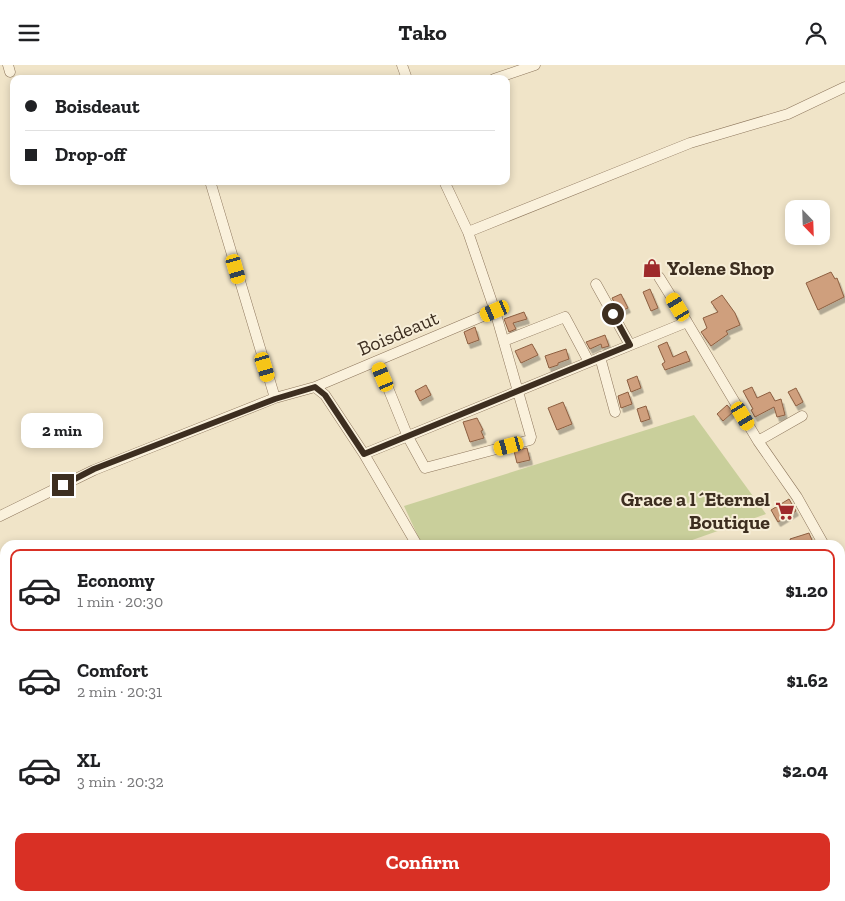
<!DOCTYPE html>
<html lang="en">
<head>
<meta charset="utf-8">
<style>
  :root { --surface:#fff; --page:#f6f6f6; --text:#202124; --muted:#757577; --line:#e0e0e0; --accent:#d93025 }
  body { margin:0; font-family:"Zilla Slab",serif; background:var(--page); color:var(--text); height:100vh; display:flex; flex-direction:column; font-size:19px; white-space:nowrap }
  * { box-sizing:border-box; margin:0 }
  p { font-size:16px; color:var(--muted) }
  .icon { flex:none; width:28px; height:28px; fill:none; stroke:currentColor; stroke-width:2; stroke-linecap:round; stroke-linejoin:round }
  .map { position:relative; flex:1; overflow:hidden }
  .side { position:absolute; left:0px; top:475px; width:845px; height:361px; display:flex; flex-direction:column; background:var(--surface); border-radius:15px 15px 0 0; box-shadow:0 2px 8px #0003 }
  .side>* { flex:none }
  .hud { position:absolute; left:10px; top:10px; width:500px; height:110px; border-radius:10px; box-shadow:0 2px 8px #0003; display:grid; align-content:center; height:110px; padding:0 15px; background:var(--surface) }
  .needle { width:32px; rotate:157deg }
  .controls { position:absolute; left:785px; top:135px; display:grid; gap:10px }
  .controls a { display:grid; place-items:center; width:45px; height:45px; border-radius:10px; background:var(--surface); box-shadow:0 2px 8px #0003; font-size:25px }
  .end { position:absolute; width:22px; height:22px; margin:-11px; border:6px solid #3d2e20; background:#fff; box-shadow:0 0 0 2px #fff }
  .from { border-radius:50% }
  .bubble { position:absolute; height:35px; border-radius:10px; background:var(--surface); box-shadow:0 2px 8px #0003; font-size:16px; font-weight:700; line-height:35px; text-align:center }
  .car { position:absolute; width:15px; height:30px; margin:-15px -8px; border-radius:6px; box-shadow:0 0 4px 1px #0007; background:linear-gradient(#f5c518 24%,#345 0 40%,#f5c518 0 76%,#345 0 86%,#f5c518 0) }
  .hud b { display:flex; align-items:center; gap:18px; height:48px; font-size:19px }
  .hud b+b { border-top:1px solid var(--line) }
  .hud i { width:12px; height:12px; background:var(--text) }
  ul { padding:9px 0 0; list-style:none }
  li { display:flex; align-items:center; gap:15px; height:82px; margin:0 10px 8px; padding:0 5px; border:2px solid transparent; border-radius:10px }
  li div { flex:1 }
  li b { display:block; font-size:19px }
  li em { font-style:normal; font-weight:700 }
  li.on { border-color:var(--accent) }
  li>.icon { width:45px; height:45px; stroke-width:1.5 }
  .action { display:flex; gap:10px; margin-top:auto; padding:10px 15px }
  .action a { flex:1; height:58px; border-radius:10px; background:var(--accent); color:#fff; font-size:20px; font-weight:700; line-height:58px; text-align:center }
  header { display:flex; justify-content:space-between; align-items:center; height:65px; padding:0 15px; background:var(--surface); font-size:22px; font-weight:700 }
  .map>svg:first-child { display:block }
  .green { fill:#c9cf9b }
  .building { fill:#cf9f7d; stroke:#8d5f41; filter:url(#shadow) }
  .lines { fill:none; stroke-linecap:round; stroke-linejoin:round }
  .minor-casing { stroke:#8d765c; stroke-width:11 }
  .tertiary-casing { stroke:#8d765c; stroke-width:14 }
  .minor { stroke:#faf1dc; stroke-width:10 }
  .tertiary { stroke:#faf1dc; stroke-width:12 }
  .route { stroke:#3d2e20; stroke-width:6 }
  .labels { text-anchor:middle; stroke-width:4; stroke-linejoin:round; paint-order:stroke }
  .poi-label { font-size:20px; font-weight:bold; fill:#3d2e20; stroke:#f7eed8; text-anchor:start }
  .street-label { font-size:20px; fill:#3d2e20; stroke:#f7eed8 }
</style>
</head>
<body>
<header><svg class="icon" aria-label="menu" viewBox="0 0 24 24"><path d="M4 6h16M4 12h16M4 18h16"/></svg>Tako<svg class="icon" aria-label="person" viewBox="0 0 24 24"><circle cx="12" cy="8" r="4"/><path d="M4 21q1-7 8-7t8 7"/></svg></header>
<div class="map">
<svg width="845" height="836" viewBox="0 0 845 836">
  <defs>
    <filter id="shadow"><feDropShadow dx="2.5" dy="4.5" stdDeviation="0" flood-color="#0004"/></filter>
  </defs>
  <rect width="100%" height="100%" fill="#f0e4c8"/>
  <!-- green -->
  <path class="green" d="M 694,350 L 766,449 L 678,480 L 422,480 L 404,441 Z"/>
  <!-- building -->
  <path class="building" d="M 831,207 L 835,214 L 837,213 L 844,232 L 818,245 L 806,218 Z
    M 650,224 L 658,243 L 651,246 L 643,227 Z
    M 621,229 L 628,243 L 619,247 L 612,233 Z
    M 722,230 L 735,248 L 740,260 L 726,266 L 728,269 L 711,281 L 701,267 L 707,263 L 703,253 L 718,247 L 711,237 Z
    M 524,247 L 527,254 L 513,258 L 516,264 L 509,267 L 504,254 Z
    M 475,262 L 479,275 L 468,279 L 464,267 Z
    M 605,270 L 609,281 L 602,283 L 601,279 L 590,284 L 586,277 Z
    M 667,277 L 673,292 L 686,286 L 690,296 L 665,305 L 662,299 L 665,297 L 658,281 Z
    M 532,279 L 538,290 L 521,298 L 515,286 Z
    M 566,284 L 569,294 L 558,298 L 558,300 L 549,303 L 545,291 Z
    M 637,311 L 641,323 L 631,327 L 627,315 Z
    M 426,320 L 431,330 L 420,336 L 415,326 Z
    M 752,322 L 757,333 L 770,327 L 775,336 L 781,334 L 785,350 L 777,352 L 774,342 L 755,352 L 751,345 L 753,344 L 743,326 Z
    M 796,323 L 803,337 L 796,341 L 788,327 Z
    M 628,327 L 632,339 L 621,343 L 618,331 Z
    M 563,337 L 572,359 L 557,365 L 548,343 Z
    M 727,340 L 733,347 L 723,356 L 717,349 Z
    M 646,341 L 650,354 L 641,357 L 637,344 Z
    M 477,353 L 483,365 L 481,366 L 484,373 L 470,377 L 463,357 Z
    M 527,383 L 530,395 L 517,398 L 514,386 Z
    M 789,434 L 796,446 L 778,457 L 771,445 Z
    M 809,468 L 814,480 L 792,480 L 790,474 Z"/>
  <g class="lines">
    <!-- minor casing -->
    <g class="minor-casing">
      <path id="minor" d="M 8,0 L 10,7
        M 402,0 L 407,14
        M 494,14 L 535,0
        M 210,116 L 275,333
        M 468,167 L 690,78 L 788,49 L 845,22
        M 659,212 L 687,257
        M 596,219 L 630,280
        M 504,276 L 565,252 L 589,297
        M 600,292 L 615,347
        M 377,296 L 408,372 L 425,403 L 530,375 L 531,372 L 495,246 L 468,167 L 444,116
        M 315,322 L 325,330 L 364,389 L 417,480
        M 758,376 L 802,351
        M 364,389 L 687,257 L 758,376 L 797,432 L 824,480
        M 0,451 L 94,405 L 275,333 L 315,322 L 495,246
        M 840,508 L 845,517
        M 840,601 L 845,615
        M 840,748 L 845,746
        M 495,831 L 497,836
        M 633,831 L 636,836
        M 825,831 L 827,836"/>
    </g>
    <!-- tertiary casing -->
    <g class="tertiary-casing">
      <path id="tertiary" d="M 840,591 L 845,589
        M 256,836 L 267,831"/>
    </g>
    <!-- minor -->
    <use href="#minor" class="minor"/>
    <!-- tertiary -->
    <use href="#tertiary" class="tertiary"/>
  </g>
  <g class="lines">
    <!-- route -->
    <path class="route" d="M 63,420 L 94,404 L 275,334 L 315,322 L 325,330 L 364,389 L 630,280 L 613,249"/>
  </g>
  <!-- icons -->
  <defs>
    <g id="shop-bare" transform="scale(1.5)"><path d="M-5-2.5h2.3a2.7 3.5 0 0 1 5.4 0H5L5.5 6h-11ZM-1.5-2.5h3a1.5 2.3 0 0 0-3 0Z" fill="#9e2a2b" stroke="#f7eed8" stroke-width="2.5" paint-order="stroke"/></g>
    <g id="supermarket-bare" transform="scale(1.5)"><path d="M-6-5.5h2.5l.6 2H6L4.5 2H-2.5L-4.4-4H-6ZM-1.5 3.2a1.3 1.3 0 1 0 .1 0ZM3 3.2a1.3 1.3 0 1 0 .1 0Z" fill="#9e2a2b" stroke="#f7eed8" stroke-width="2.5" paint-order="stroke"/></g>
  </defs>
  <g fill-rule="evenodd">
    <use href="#shop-bare" x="652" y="203"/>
    <use href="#supermarket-bare" x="785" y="446"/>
  </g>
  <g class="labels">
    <!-- poi labels -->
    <g class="poi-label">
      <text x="667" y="210">Yolene Shop</text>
      <text x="770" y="441" text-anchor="end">Grace a l´Eternel<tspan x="770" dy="23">Boutique</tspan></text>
    </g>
    <!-- street labels -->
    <g class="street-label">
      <text transform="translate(398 268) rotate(-23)" y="7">Boisdeaut</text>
    </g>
  </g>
</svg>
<div class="controls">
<a><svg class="needle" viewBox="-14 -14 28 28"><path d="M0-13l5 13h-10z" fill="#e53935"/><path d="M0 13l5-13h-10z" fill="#757577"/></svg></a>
</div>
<i class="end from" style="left:613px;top:249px"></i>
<i class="end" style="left:63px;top:420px"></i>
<div class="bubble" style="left:21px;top:348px;width:82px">2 min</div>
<i class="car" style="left:236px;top:204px;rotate:164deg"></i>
<i class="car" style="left:678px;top:242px;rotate:329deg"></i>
<i class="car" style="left:495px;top:246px;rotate:247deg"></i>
<i class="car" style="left:265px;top:302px;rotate:163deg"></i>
<i class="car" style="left:383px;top:312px;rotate:337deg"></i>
<i class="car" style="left:743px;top:351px;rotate:149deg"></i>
<i class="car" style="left:509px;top:381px;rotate:255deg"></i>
<div class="hud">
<b><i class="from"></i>Boisdeaut</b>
<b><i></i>Drop-off</b>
</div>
<section class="side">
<ul>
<li class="on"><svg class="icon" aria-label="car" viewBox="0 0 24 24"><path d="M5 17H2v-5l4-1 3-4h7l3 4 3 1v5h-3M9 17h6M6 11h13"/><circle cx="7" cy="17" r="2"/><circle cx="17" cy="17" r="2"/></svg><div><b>Economy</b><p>1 min · 20:30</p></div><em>$1.20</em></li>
<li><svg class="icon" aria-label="car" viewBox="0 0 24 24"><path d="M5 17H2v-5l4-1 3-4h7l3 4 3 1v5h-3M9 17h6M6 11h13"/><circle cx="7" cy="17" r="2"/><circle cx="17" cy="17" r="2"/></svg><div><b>Comfort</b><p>2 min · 20:31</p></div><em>$1.62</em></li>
<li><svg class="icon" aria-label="car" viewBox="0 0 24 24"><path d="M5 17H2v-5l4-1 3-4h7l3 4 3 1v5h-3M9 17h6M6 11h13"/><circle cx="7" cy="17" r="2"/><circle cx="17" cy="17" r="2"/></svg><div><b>XL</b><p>3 min · 20:32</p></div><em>$2.04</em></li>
</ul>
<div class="action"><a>Confirm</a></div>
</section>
</div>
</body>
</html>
